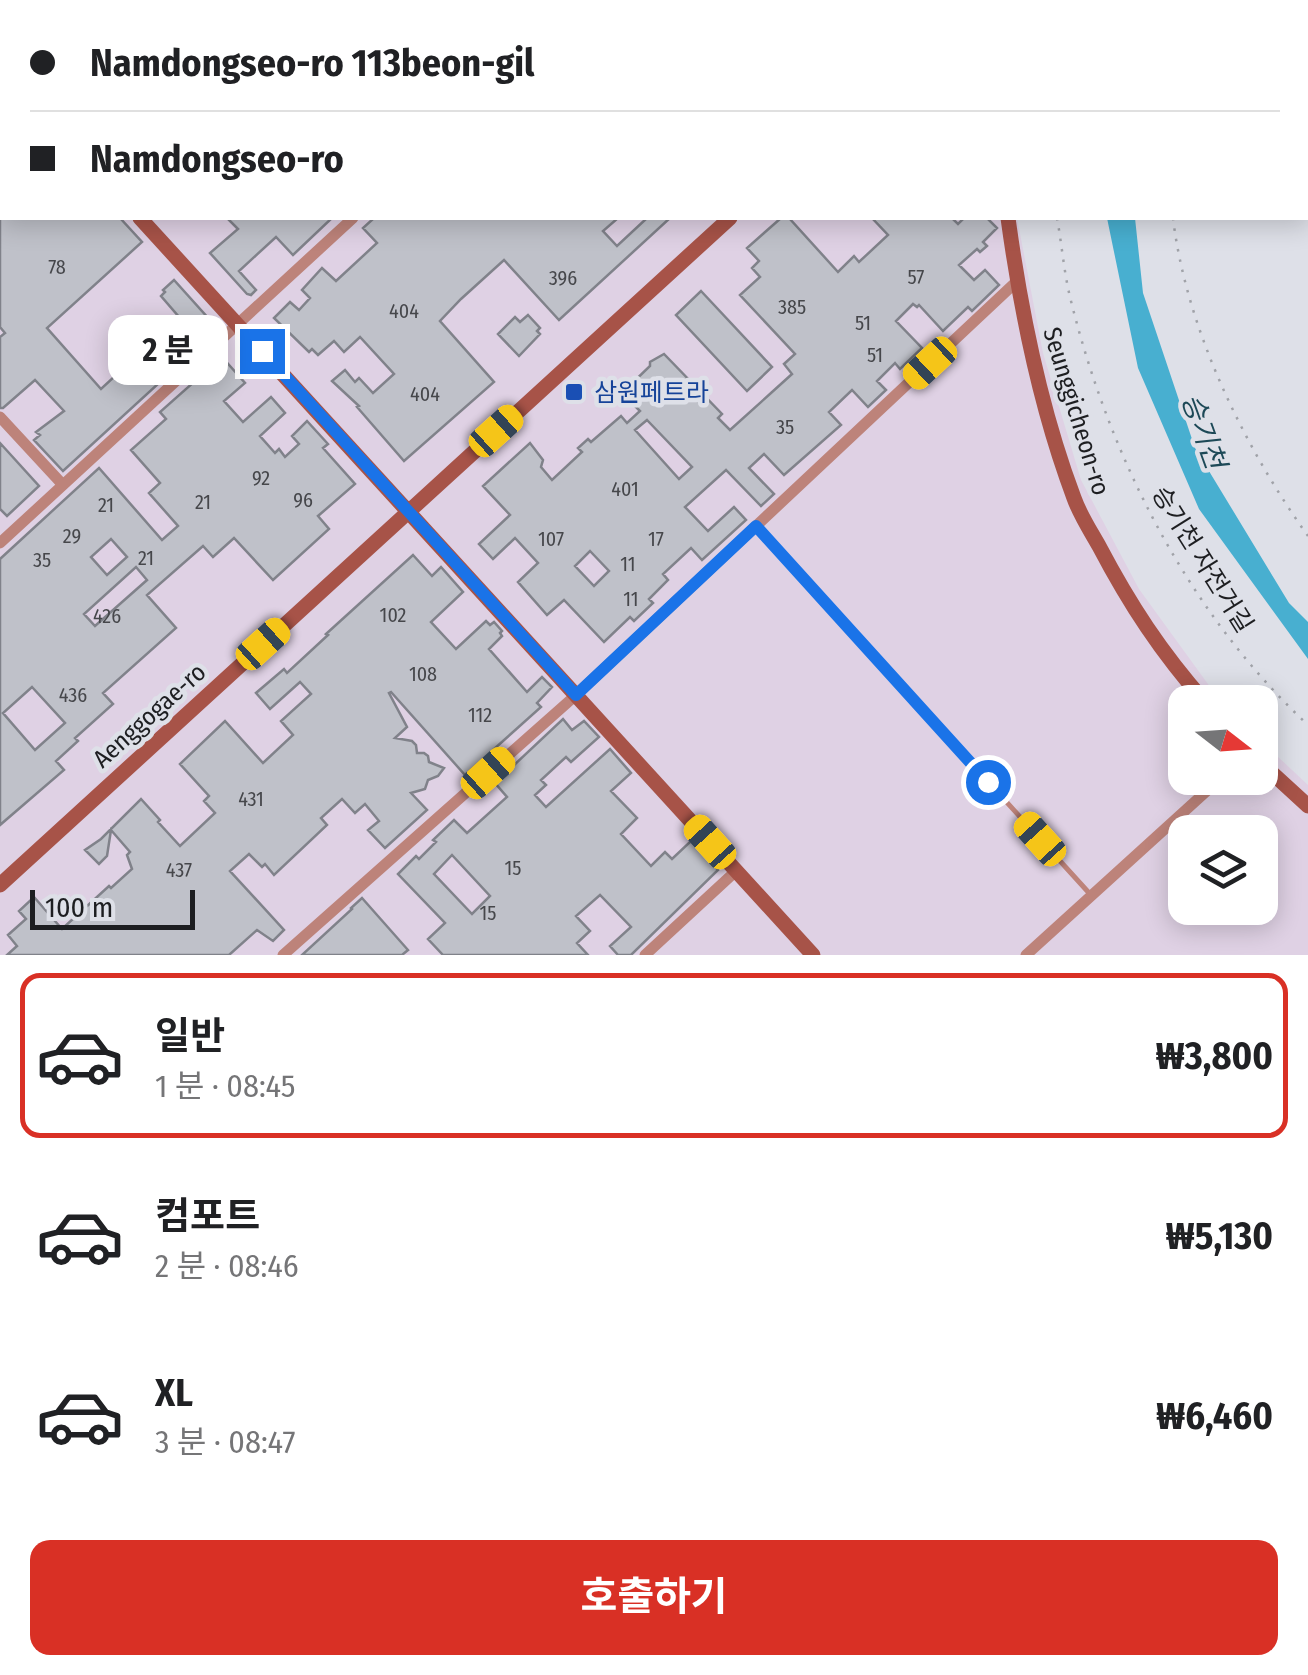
<!DOCTYPE html>
<html lang="ko">
<head>
<meta charset="utf-8">
<style>
  :root { --surface:#fff; --page:#f2f2f2; --text:#202124; --muted:#757577; --line:#e0e0e0; --accent:#d93025 }
  body { margin:0; font-family:"Fira Sans Condensed","Noto Sans KR",sans-serif; background:var(--page); color:var(--text); height:100vh; display:flex; flex-direction:column; font-size:38px; white-space:nowrap }
  * { box-sizing:border-box; margin:0 }
  p { font-size:32px; color:var(--muted) }
  .icon { flex:none; width:55px; height:55px; fill:none; stroke:currentColor; stroke-width:2; stroke-linecap:round; stroke-linejoin:round }
  .map { position:relative; height:955px; overflow:hidden }
  .sheet { display:flex; flex-direction:column; background:var(--surface); flex:1 }
  .sheet>* { flex:none }
  .guide { position:absolute; left:0px; top:0px; width:1310px; height:220px; box-shadow:0 5px 25px #0003; display:grid; align-content:center; height:220px; padding:0 30px; background:var(--surface) }
  .needle { width:65px; rotate:107deg }
  .controls { position:absolute; left:1168px; top:685px; display:grid; gap:20px }
  .controls a { display:grid; place-items:center; width:110px; height:110px; border-radius:20px; background:var(--surface); box-shadow:0 5px 25px #0003; font-size:50px }
  .scale { position:absolute; left:30px; bottom:25px; width:165px; box-sizing:border-box; padding-left:10px; border:5px solid #1d1e21; border-top:0; font-size:28px; line-height:35px; white-space:nowrap; color:#1d1e21; -webkit-text-stroke:8px #dee0e8; paint-order:stroke }
  .end { position:absolute; width:45px; height:45px; margin:-22px; border:12px solid #1a73e8; background:#fff; box-shadow:0 0 0 5px #fff }
  .from { border-radius:50% }
  .bubble { position:absolute; height:70px; border-radius:20px; background:var(--surface); box-shadow:0 5px 25px #0003; font-size:32px; font-weight:700; line-height:70px; text-align:center }
  .car { position:absolute; width:30px; height:60px; margin:-30px -15px; border-radius:12px; box-shadow:0 0 8px 2px #0007; background:linear-gradient(#f5c518 24%,#345 0 40%,#f5c518 0 76%,#345 0 86%,#f5c518 0) }
  .guide b { display:flex; align-items:center; gap:35px; height:95px; font-size:38px }
  .guide b+b { border-top:2px solid var(--line) }
  .guide i { width:25px; height:25px; background:var(--text) }
  ul { padding:18px 0 0; list-style:none }
  li { display:flex; align-items:center; gap:30px; height:165px; margin:0 20px 15px; padding:0 10px; border:5px solid transparent; border-radius:20px }
  li div { flex:1 }
  li b { display:block; font-size:38px }
  li em { font-style:normal; font-weight:700 }
  li.active { border-color:var(--accent) }
  li>.icon { width:90px; height:90px; stroke-width:1.5 }
  .cta { display:flex; gap:20px; margin-top:auto; padding:20px 30px }
  .cta a { flex:1; height:115px; border-radius:20px; background:var(--accent); color:#fff; font-size:40px; font-weight:700; line-height:115px; text-align:center }
  .map>svg:first-child { display:block }
  .industrial { fill:#dfd1e4; fill-rule:evenodd }
  .water { fill:#48afd0 }
  .building { fill:#bfc1c9; stroke:#80828a; stroke-width:2.5; fill-rule:evenodd }
  .lines { fill:none; stroke-linecap:round; stroke-linejoin:round }
  .path { stroke:#a0a2a8; stroke-width:2.5; stroke-dasharray:2.5 8; stroke-linecap:butt }
  .lane { stroke:#bd837a; stroke-width:5 }
  .street { stroke:#bd837a; stroke-width:11 }
  .secondary { stroke:#a75348; stroke-width:15 }
  .route { stroke:#1a73e8; stroke-width:12 }
  .transit-dot { fill:#1a4fb4; stroke:#dee0e8; stroke-width:4 }
  .labels { text-anchor:middle; stroke-width:9; stroke-linejoin:round; paint-order:stroke }
  .number-label { font-size:20px; fill:#46474b }
  .transit-label { font-size:25px; fill:#164399; stroke:#dee0e8; text-anchor:start }
  .street-label { font-size:25px; fill:#1d1e21; stroke:#dee0e8 }
  .water-label { font-size:28px; font-style:italic; fill:#1d4957; stroke:#dee0e8 }
</style>
</head>
<body>
<div class="map">
<svg width="1308" height="955" viewBox="0 0 1308 955">
  <rect width="100%" height="100%" fill="#dee0e8"/>
  <!-- industrial -->
  <path class="industrial" d="M 0,0 L 991,0 L 991,2 L 2,2 L 2,218 L 1017,218 L 1043,353 L 1081,480 L 1139,589 L 1221,702 L 1185,702 L 1185,778 L 1260,778 L 1260,740 L 1308,785 L 1308,955 L 0,955 ZM 1185,832 L 1260,832 L 1260,908 L 1185,908 Z"/>
  <!-- water -->
  <path class="water" d="M 1107,218 L 1135,218 L 1143,293 L 1195,448 L 1289,603 L 1308,622 L 1308,659 L 1199,509 L 1138,368 Z"/>
  <!-- building -->
  <path class="building" d="M 0,218 L 120,218 L 142,242 L 47,328 L 101,389 L 179,317 L 161,296 L 165,292 L 163,290 L 174,280 L 218,329 L 63,471 L 34,440 L 40,435 L 36,432 L 64,411 L 35,380 L 3,408 L 0,408 L 0,337 L 5,333 L 0,327 Z
    M 227,218 L 332,218 L 293,255 L 276,237 L 239,271 L 256,290 L 251,295 L 247,294 L 210,253 L 238,229 Z
    M 374,218 L 618,218 L 603,231 L 617,246 L 647,218 L 670,218 L 559,320 L 504,260 L 461,299 L 440,321 L 494,382 L 404,461 L 357,407 L 359,406 L 332,381 L 345,370 L 355,382 L 359,378 L 373,393 L 394,374 L 360,337 L 344,352 L 334,341 L 318,355 L 312,349 L 309,352 L 274,318 L 290,302 L 299,310 L 310,298 L 302,290 L 322,268 L 336,281 L 377,243 L 363,228 Z
    M 781,218 L 789,218 L 838,272 L 854,256 L 859,262 L 888,235 L 872,218 L 952,218 L 958,224 L 964,218 L 987,218 L 997,228 L 983,242 L 987,246 L 980,252 L 977,249 L 959,265 L 974,280 L 985,270 L 999,285 L 972,311 L 968,307 L 943,331 L 919,305 L 917,307 L 913,304 L 896,321 L 922,348 L 900,369 L 895,363 L 877,381 L 886,390 L 868,407 L 852,390 L 829,412 L 841,425 L 784,475 L 764,454 L 749,468 L 774,494 L 761,506 L 726,470 L 685,507 L 708,531 L 734,507 L 746,520 L 702,560 L 691,548 L 663,574 L 668,580 L 649,599 L 653,603 L 634,621 L 630,617 L 604,642 L 564,600 L 547,615 L 518,582 L 538,563 L 515,538 L 493,559 L 479,544 L 510,515 L 483,486 L 530,443 L 543,460 L 541,467 L 552,480 L 582,452 L 578,448 L 588,439 L 591,442 L 621,416 L 627,423 L 640,411 L 622,393 L 650,366 L 650,362 L 664,354 L 722,414 L 718,418 L 730,430 L 771,393 L 792,374 L 784,364 L 795,354 L 740,295 L 760,277 L 752,268 L 759,261 L 747,248 ZM 647,420 L 692,467 L 679,479 L 635,430 ZM 590,551 L 609,571 L 594,586 L 575,566 Z
    M 701,291 L 772,367 L 747,391 L 676,315 Z
    M 528,315 L 540,328 L 537,331 L 540,334 L 519,356 L 498,334 L 515,317 L 520,322 Z
    M 222,357 L 245,383 L 224,401 L 243,422 L 271,397 L 285,413 L 260,436 L 275,453 L 279,449 L 285,457 L 299,444 L 292,436 L 307,421 L 328,444 L 323,448 L 355,484 L 318,516 L 329,529 L 273,580 L 234,538 L 213,557 L 203,546 L 147,595 L 176,628 L 103,693 L 113,704 L 75,738 L 78,741 L 56,761 L 64,770 L 0,825 L 0,559 L 99,468 L 162,540 L 178,526 L 149,493 L 160,483 L 131,450 L 166,419 L 160,412 ZM 111,539 L 127,557 L 107,575 L 91,557 ZM 136,567 L 147,580 L 95,626 L 84,614 ZM 32,687 L 65,723 L 35,750 L 3,713 Z
    M 0,443 L 39,486 L 7,516 L 0,509 Z
    M 413,555 L 432,576 L 441,567 L 463,592 L 431,622 L 456,649 L 486,621 L 490,625 L 494,622 L 502,631 L 500,633 L 502,636 L 489,649 L 527,692 L 542,677 L 552,687 L 537,703 L 541,707 L 465,775 L 391,692 L 389,693 L 407,727 L 395,738 L 412,741 L 416,745 L 417,753 L 424,753 L 428,756 L 429,762 L 444,768 L 438,776 L 428,780 L 425,789 L 411,793 L 427,810 L 385,848 L 368,830 L 379,821 L 365,804 L 355,813 L 342,799 L 321,818 L 327,825 L 274,875 L 265,864 L 262,867 L 249,854 L 230,871 L 284,930 L 273,941 L 257,930 L 229,955 L 7,955 L 17,946 L 8,935 L 26,919 L 19,911 L 34,897 L 62,929 L 109,886 L 111,888 L 132,869 L 127,855 L 130,852 L 111,830 L 107,856 L 99,864 L 85,850 L 101,839 L 141,799 L 160,820 L 158,822 L 180,846 L 215,813 L 204,801 L 209,796 L 180,764 L 225,721 L 263,763 L 293,735 L 281,721 L 311,694 L 300,682 L 270,709 L 256,693 L 284,669 L 287,673 L 328,635 L 326,634 Z
    M 563,719 L 572,730 L 584,721 L 599,737 L 571,762 L 566,757 L 541,780 L 546,785 L 535,795 L 546,807 L 610,749 L 631,773 L 611,791 L 637,818 L 621,834 L 651,866 L 665,852 L 672,859 L 691,841 L 718,870 L 631,955 L 618,955 L 610,946 L 631,927 L 600,895 L 576,916 L 590,931 L 577,943 L 588,955 L 443,955 L 428,939 L 445,923 L 398,874 L 416,856 L 419,859 L 436,842 L 433,840 L 454,820 L 467,833 L 507,797 L 495,783 ZM 452,855 L 490,896 L 472,914 L 434,874 Z
    M 362,898 L 408,950 L 402,955 L 302,955 L 352,909 L 351,908 Z"/>
  <g class="lines">
    <!-- path -->
    <path class="path" d="M 1030,0 L 1030,2
      M 1144,0 L 1144,2
      M 1057,218 C 1062,245 1064,274 1071,301 C 1110,458 1188,613 1308,725
      M 1173,218 C 1186,328 1244,447 1308,536"/>
    <!-- lane -->
    <path class="lane" d="M 1269,0 L 1271,2
      M 1308,52 L 1308,53
      M 758,528 L 1090,894"/>
    <!-- street -->
    <path class="street" d="M 290,0 L 292,2
      M 689,0 L 692,2
      M 585,2 L 587,0
      M 0,417 L 63,485
      M 0,543 L 353,218
      M 283,955 L 576,695 L 1016,282
      M 645,955 L 736,871
      M 1026,955 L 1221,778"/>
    <!-- secondary -->
    <path class="secondary" d="M 979,0 L 979,2
      M 964,2 L 967,0
      M 0,65 L 2,68
      M 140,218 L 813,955
      M 1008,218 C 1021,313 1040,408 1074,498 C 1080,515 1090,530 1099,546 C 1130,605 1161,652 1205,702
      M 1260,762 L 1308,806
      M 0,885 L 730,218"/>
  </g>
  <g class="lines">
    <!-- route -->
    <path class="route" d="M 262,351 L 576,695 L 756,526 L 988,782"/>
  </g>
  <!-- markers -->
  <rect class="transit-dot" x="564" y="382" width="20" height="20" rx="5"/>
  <g class="labels">
    <!-- number labels -->
    <g class="number-label">
      <text x="57" y="274">78</text>
      <text x="916" y="284">57</text>
      <text x="563" y="285">396</text>
      <text x="792" y="314">385</text>
      <text x="404" y="318">404</text>
      <text x="863" y="330">51</text>
      <text x="875" y="362">51</text>
      <text x="425" y="401">404</text>
      <text x="785" y="434">35</text>
      <text x="261" y="485">92</text>
      <text x="625" y="496">401</text>
      <text x="303" y="507">96</text>
      <text x="203" y="509">21</text>
      <text x="106" y="512">21</text>
      <text x="72" y="543">29</text>
      <text x="551" y="546">107</text>
      <text x="656" y="546">17</text>
      <text x="146" y="565">21</text>
      <text x="42" y="567">35</text>
      <text x="628" y="571">11</text>
      <text x="631" y="606">11</text>
      <text x="393" y="622">102</text>
      <text x="107" y="623">426</text>
      <text x="423" y="681">108</text>
      <text x="73" y="702">436</text>
      <text x="480" y="722">112</text>
      <text x="251" y="806">431</text>
      <text x="513" y="875">15</text>
      <text x="179" y="877">437</text>
      <text x="488" y="920">15</text>
    </g>
    <!-- transit labels -->
    <g class="transit-label">
      <text x="594" y="401">삼원페트라</text>
    </g>
    <!-- street labels -->
    <g class="street-label">
      <text transform="translate(1077 411) rotate(73)" y="9">Seunggicheon-ro</text>
      <text transform="translate(1203 559) rotate(58)" y="9">승기천 자전거길</text>
      <text transform="translate(149 715) rotate(-42)" y="9">Aenggogae-ro</text>
    </g>
    <!-- water labels -->
    <g class="water-label">
      <text transform="translate(1204 431) rotate(70)" y="10">승기천</text>
    </g>
  </g>
</svg>
<div class="controls">
<a><svg class="needle" viewBox="-14 -14 28 28"><path d="M0-13l5 13h-10z" fill="#e53935"/><path d="M0 13l5-13h-10z" fill="#757577"/></svg></a>
<a><svg class="icon" aria-label="layers" viewBox="0 0 24 24"><path d="M12 4l9 5-9 5-9-5zM3 14l9 5 9-5"/></svg></a>
</div>
<div class="scale">100 m</div>
<i class="end from" style="left:988px;top:782px"></i>
<i class="end" style="left:262px;top:351px"></i>
<div class="bubble" style="left:108px;top:315px;width:120px">2 분</div>
<i class="car" style="left:930px;top:363px;rotate:227deg"></i>
<i class="car" style="left:496px;top:431px;rotate:48deg"></i>
<i class="car" style="left:263px;top:644px;rotate:48deg"></i>
<i class="car" style="left:488px;top:773px;rotate:48deg"></i>
<i class="car" style="left:1040px;top:839px;rotate:318deg"></i>
<i class="car" style="left:710px;top:842px;rotate:318deg"></i>
<div class="guide">
<b><i class="from"></i>Namdongseo-ro 113beon-gil</b>
<b><i></i>Namdongseo-ro</b>
</div>
</div>
<section class="sheet">
<ul>
<li class="active"><svg class="icon" aria-label="car" viewBox="0 0 24 24"><path d="M5 17H2v-5l4-1 3-4h7l3 4 3 1v5h-3M9 17h6M6 11h13"/><circle cx="7" cy="17" r="2"/><circle cx="17" cy="17" r="2"/></svg><div><b>일반</b><p>1 분 · 08:45</p></div><em>₩3,800</em></li>
<li><svg class="icon" aria-label="car" viewBox="0 0 24 24"><path d="M5 17H2v-5l4-1 3-4h7l3 4 3 1v5h-3M9 17h6M6 11h13"/><circle cx="7" cy="17" r="2"/><circle cx="17" cy="17" r="2"/></svg><div><b>컴포트</b><p>2 분 · 08:46</p></div><em>₩5,130</em></li>
<li><svg class="icon" aria-label="car" viewBox="0 0 24 24"><path d="M5 17H2v-5l4-1 3-4h7l3 4 3 1v5h-3M9 17h6M6 11h13"/><circle cx="7" cy="17" r="2"/><circle cx="17" cy="17" r="2"/></svg><div><b>XL</b><p>3 분 · 08:47</p></div><em>₩6,460</em></li>
</ul>
<div class="cta"><a>호출하기</a></div>
</section>
</body>
</html>
